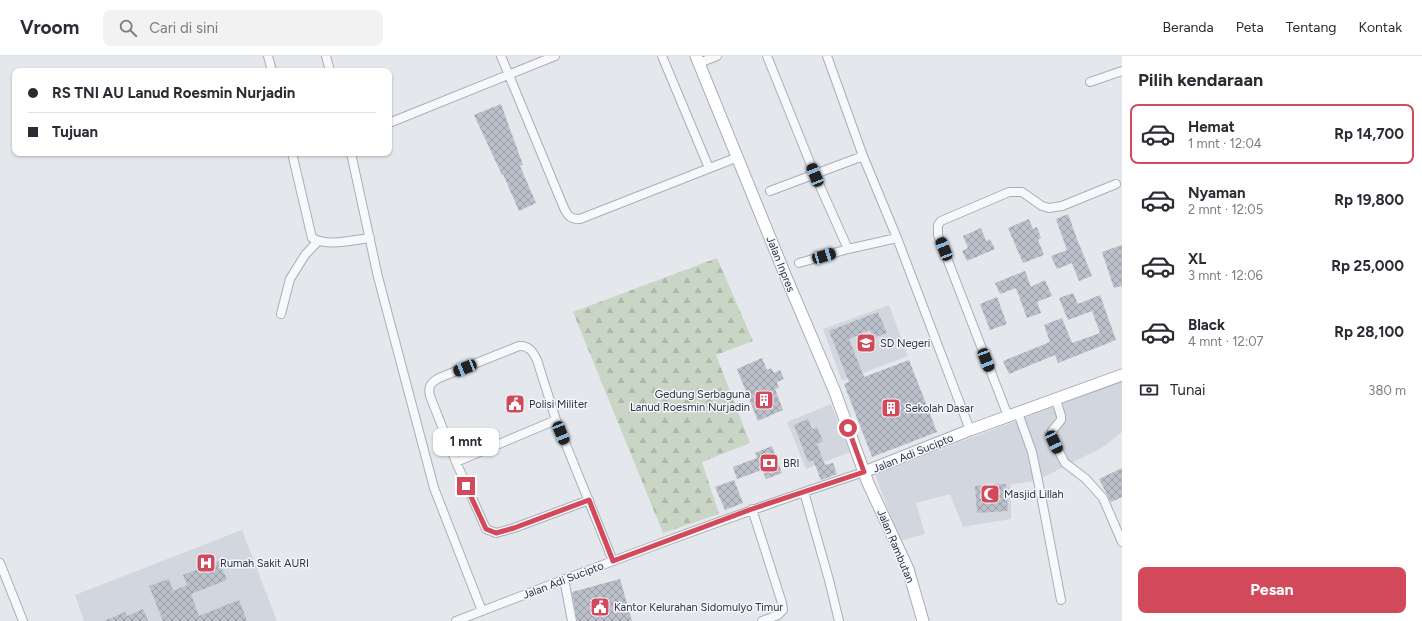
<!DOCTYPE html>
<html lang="id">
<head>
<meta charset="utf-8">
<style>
  :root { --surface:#fff; --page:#f2f2f3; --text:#2b2b33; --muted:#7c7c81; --line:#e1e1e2; --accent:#d1495b }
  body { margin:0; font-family:Figtree,sans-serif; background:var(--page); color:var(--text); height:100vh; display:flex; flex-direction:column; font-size:15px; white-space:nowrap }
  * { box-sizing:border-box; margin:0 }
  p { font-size:13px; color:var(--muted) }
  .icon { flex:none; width:22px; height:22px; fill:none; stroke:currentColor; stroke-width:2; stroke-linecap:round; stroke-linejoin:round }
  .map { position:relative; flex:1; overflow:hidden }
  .drawer { display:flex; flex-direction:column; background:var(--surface); width:300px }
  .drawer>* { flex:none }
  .top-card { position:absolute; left:12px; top:12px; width:380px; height:88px; border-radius:8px; box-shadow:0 1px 3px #0004; display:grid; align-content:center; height:88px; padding:0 16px; background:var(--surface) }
  .end { position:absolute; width:18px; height:18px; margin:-9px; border:5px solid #d1495b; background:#fff; box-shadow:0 0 0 2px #fff }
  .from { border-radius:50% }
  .bubble { position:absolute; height:28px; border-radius:8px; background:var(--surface); box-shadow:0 1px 3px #0004; font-size:13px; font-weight:700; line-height:28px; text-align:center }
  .car { position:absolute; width:12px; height:24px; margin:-12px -6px; border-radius:5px; box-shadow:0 0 3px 1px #0007; background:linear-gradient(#222 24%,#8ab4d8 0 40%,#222 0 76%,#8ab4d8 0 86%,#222 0) }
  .top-card b { display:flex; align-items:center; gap:14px; height:38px; font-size:15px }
  .top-card b+b { border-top:1px solid var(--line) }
  .top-card i { width:10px; height:10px; background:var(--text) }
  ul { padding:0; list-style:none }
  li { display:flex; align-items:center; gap:12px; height:60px; margin:0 8px 6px; padding:0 8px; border:2px solid transparent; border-radius:8px }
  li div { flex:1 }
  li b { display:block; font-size:15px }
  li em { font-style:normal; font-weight:700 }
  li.selected { border-color:var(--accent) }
  li>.icon { width:36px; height:36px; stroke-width:1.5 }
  h2 { padding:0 16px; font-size:18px; line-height:48px }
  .pay { display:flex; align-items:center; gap:10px; height:44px; padding:0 16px; font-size:15px }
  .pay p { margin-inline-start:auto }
  .primary-button { display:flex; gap:8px; margin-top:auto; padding:8px 16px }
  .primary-button a { flex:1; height:46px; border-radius:8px; background:var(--accent); color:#fff; font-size:16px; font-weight:700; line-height:46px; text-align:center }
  header { display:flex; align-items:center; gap:24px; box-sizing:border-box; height:56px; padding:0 20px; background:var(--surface); border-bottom:1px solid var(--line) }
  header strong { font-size:19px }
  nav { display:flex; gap:22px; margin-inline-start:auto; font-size:14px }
  .search { width:280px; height:36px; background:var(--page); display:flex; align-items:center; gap:10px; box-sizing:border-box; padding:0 14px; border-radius:8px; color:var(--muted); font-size:15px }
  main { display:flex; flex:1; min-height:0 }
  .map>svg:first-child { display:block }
  .built { fill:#d2d6de }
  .forest { fill:url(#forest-firs) }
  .building { fill:url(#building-cross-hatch) }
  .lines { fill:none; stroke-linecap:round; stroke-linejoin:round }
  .minor-casing { stroke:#a9aeb7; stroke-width:10 }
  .secondary-casing { stroke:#a9aeb7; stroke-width:13 }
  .minor { stroke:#f7f8fa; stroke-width:8 }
  .secondary { stroke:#fff; stroke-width:11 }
  .route { stroke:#d1495b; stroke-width:5 }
  .labels { text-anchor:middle; stroke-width:3; stroke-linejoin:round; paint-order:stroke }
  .street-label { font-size:11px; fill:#2b3445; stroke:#f4f6f9 }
  .poi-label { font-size:11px; fill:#2b3445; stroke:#f4f6f9; text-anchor:start }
</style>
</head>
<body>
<header>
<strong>Vroom</strong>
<div class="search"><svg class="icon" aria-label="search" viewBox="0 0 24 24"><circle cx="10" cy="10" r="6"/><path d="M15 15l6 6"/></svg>Cari di sini</div>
<nav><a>Beranda</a><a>Peta</a><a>Tentang</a><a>Kontak</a></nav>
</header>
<main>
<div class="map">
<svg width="1122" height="565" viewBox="0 0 1122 565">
  <defs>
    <pattern id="forest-firs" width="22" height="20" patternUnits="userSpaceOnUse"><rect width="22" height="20" fill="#c9d6c5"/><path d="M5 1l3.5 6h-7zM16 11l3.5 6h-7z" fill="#adb8ab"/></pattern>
    <pattern id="building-cross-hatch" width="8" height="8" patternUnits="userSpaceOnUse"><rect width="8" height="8" fill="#bbc0ca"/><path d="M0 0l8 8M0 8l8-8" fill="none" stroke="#989da6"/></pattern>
  </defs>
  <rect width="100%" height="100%" fill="#e4e7ec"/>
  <!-- built -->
  <path class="built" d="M 889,249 L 908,300 L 842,325 L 823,273 Z
    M 1122,325 L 1122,376 L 1103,391 L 1036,425 L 1011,428 L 1011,463 L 963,471 L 950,438 L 916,447 L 925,478 L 900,485 L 875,418 Z
    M 831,348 L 850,396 L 806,413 L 787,366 Z
    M 242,474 L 277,565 L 84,565 L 75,539 Z"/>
  <!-- forest -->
  <path class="forest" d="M 717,202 L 753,285 L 716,299 L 750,387 L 702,406 L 719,458 L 663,477 L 573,256 Z"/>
  <!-- building -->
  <path class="building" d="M 501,48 L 523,109 L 520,110 L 536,147 L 519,155 L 503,118 L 502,119 L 474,59 Z
    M 1068,158 L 1077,183 L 1092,220 L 1079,225 L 1072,207 L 1057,213 L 1051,200 L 1067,194 L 1056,163 Z
    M 1029,163 L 1033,173 L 1037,171 L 1041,182 L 1038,184 L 1044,199 L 1023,207 L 1008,172 Z
    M 981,172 L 986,185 L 990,183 L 995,193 L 967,205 L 962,195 L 968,192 L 963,180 Z
    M 1122,189 L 1122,230 L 1114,232 L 1102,196 Z
    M 1025,215 L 1031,231 L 1045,224 L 1052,240 L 1037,246 L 1041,257 L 1027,262 L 1016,232 L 1000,238 L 995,227 Z
    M 1073,237 L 1078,248 L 1100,239 L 1116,284 L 1058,307 L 1055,299 L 1009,318 L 1003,305 L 1050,286 L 1044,269 L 1062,262 L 1072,287 L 1100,277 L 1092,255 L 1068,264 L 1059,242 Z
    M 997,241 L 1007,268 L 990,274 L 980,248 Z
    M 878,256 L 887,277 L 873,282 L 870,274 L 849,283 L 864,321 L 909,304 L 937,376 L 872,401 L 844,328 L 849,326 L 829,275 Z
    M 762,302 L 767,314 L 771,312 L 774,317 L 780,314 L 784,323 L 777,326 L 779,332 L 775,333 L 783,354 L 758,365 L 737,313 Z
    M 808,363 L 812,373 L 817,371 L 823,385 L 817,388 L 825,409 L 833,407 L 837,418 L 821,424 L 813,404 L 808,406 L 794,369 Z
    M 772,390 L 782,417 L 766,423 L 762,414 L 737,423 L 733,411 L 757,402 L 755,397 Z
    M 1122,412 L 1122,441 L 1111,446 L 1099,423 Z
    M 734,424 L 743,447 L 725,454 L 715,431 Z
    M 1006,428 L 1008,455 L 977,457 L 975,430 Z
    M 219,505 L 227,524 L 191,538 L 199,560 L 239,544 L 247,565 L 163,565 L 149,530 L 169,523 L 173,535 L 187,529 L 183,519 Z
    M 620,523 L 632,565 L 577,565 L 572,536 Z
    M 143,553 L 148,565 L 104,565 L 125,556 L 127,560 Z"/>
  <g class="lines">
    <!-- minor casing -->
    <g class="minor-casing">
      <path id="minor" d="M 268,0 L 272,15
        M 326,0 L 330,15
        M 501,0 L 564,152 C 568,160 570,163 580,163 L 738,101
        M 662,0 L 709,112
        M 767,0 L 815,119 L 848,193
        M 827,0 L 863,100 L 897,182 L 970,374
        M 699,7 L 717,0
        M 1090,26 L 1122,15
        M 389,67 L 555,0
        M 292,97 L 312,182 C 329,191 352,184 370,182
        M 351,97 L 378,221 L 434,432 L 482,555
        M 770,135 L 863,100
        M 799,207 L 848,193 L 897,182
        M 281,258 L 290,223 L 305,199 L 318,185
        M 1056,344 L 1061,360 L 1061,364 L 1052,375 L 1052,381 L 1054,386 L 1065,407 L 1086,423 L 1103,442 L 1122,486
        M 1018,357 L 1032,396 L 1041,439 L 1061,544
        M 1008,360 L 938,179 L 938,169 L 941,165 L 1009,136 L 1022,136 L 1042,150 L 1049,152 L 1062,150 L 1116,128
        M 456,406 L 556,364
        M 804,436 L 829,524 L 839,565
        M 589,444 L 514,472 L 496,477 L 486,473 L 456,406 L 430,340 C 428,331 430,327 439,322 L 519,290 C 529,289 533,296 537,304 L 556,364 L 613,505
        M 752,453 L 782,547 L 783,554 L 778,559 L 762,565
        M 0,507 L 23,565
        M 564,523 L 572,565
        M 456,565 C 591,513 726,461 864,416"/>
    </g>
    <!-- secondary casing -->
    <g class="secondary-casing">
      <path id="secondary" d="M 696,0 L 786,221 L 835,336 L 868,427 L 908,513 L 923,565
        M 864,416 L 970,374 L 1122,319"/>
    </g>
    <!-- minor -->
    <use href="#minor" class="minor"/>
    <!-- secondary -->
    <use href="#secondary" class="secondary"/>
  </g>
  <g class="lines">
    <!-- route -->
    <path class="route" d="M 466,430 L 486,473 L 496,477 L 514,472 L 589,444 L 613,505 L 752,453 L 864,416 L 848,372"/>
  </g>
  <!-- icons -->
  <defs>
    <g id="school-square" transform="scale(1)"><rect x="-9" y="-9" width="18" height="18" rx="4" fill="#d1495b" stroke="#f4f6f9"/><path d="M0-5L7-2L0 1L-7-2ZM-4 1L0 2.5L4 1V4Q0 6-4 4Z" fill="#fff"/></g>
    <g id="building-square" transform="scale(1)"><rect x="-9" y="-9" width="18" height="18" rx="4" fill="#d1495b" stroke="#f4f6f9"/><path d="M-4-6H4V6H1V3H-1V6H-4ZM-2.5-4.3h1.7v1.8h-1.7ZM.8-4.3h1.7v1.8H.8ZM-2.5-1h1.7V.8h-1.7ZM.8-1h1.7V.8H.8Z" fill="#fff"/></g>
    <g id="civic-square" transform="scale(1)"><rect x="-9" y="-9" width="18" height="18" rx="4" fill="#d1495b" stroke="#f4f6f9"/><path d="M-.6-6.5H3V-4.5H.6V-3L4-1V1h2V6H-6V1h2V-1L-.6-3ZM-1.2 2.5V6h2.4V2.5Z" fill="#fff"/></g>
    <g id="bank-square" transform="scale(1)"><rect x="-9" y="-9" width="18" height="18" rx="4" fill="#d1495b" stroke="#f4f6f9"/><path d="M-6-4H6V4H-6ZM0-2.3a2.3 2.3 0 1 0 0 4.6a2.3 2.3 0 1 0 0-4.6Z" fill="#fff"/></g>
    <g id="mosque-square" transform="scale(1)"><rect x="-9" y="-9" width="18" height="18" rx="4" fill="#d1495b" stroke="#f4f6f9"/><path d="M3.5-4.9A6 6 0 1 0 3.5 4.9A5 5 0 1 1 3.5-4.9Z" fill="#fff"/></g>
    <g id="hospital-square" transform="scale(1)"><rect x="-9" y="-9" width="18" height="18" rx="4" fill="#d1495b" stroke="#f4f6f9"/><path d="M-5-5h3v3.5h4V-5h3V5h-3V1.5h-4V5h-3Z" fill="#fff"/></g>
  </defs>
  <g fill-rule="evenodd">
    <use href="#school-square" x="866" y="287"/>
    <use href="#building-square" x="764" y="344"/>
    <use href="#civic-square" x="515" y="348"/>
    <use href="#building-square" x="891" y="352"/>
    <use href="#bank-square" x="769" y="407"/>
    <use href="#mosque-square" x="990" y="438"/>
    <use href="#hospital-square" x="206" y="507"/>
    <use href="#civic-square" x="600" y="551"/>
  </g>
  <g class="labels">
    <!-- street labels -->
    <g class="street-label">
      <text transform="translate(781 208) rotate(68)" y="4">Jalan Inpres</text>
      <text transform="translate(913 397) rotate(-22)" y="4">Jalan Adi Sucipto</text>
      <text transform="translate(896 490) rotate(67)" y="4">Jalan Rambutan</text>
      <text transform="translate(563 524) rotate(-21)" y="4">Jalan Adi Sucipto</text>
    </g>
    <!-- poi labels -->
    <g class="poi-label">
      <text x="880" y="291">SD Negeri</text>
      <text x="750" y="342" text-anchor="end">Gedung Serbaguna<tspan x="750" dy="13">Lanud Roesmin Nurjadin</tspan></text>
      <text x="529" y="352">Polisi Militer</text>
      <text x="905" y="356">Sekolah Dasar</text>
      <text x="783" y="411">BRI</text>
      <text x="1004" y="442">Masjid Lillah</text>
      <text x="220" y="511">Rumah Sakit AURI</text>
      <text x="614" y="555">Kantor Kelurahan Sidomulyo Timur</text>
    </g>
  </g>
</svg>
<i class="end from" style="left:848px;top:372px"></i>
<i class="end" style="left:466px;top:430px"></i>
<div class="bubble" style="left:433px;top:372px;width:66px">1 mnt</div>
<i class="car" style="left:815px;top:119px;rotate:338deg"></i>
<i class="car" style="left:944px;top:193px;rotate:339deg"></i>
<i class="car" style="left:824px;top:200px;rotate:74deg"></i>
<i class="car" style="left:986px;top:304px;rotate:159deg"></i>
<i class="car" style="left:465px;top:312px;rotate:248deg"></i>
<i class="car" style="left:561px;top:377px;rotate:158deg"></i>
<i class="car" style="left:1054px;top:386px;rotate:155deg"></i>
<div class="top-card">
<b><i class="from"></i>RS TNI AU Lanud Roesmin Nurjadin</b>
<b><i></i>Tujuan</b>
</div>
</div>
<section class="drawer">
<h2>Pilih kendaraan</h2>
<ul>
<li class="selected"><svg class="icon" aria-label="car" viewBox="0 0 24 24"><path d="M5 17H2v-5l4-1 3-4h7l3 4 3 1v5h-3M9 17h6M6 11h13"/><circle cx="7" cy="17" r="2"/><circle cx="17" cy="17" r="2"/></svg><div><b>Hemat</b><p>1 mnt · 12:04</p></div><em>Rp 14,700</em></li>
<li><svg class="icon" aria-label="car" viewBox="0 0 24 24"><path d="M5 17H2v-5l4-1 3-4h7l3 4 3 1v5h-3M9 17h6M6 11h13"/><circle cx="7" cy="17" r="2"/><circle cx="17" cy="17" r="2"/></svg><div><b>Nyaman</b><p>2 mnt · 12:05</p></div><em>Rp 19,800</em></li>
<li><svg class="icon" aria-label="car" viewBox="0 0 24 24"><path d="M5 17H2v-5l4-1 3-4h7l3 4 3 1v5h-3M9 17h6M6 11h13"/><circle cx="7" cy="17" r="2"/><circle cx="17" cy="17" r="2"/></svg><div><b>XL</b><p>3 mnt · 12:06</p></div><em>Rp 25,000</em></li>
<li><svg class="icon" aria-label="car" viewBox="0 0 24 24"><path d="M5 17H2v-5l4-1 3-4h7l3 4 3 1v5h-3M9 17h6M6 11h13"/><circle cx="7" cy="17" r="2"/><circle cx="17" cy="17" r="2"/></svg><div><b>Black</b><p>4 mnt · 12:07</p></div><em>Rp 28,100</em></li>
</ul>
<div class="pay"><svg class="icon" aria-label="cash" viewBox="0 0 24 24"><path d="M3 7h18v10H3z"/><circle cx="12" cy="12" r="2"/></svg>Tunai<p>380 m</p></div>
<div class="primary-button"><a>Pesan</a></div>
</section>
</main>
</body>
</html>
